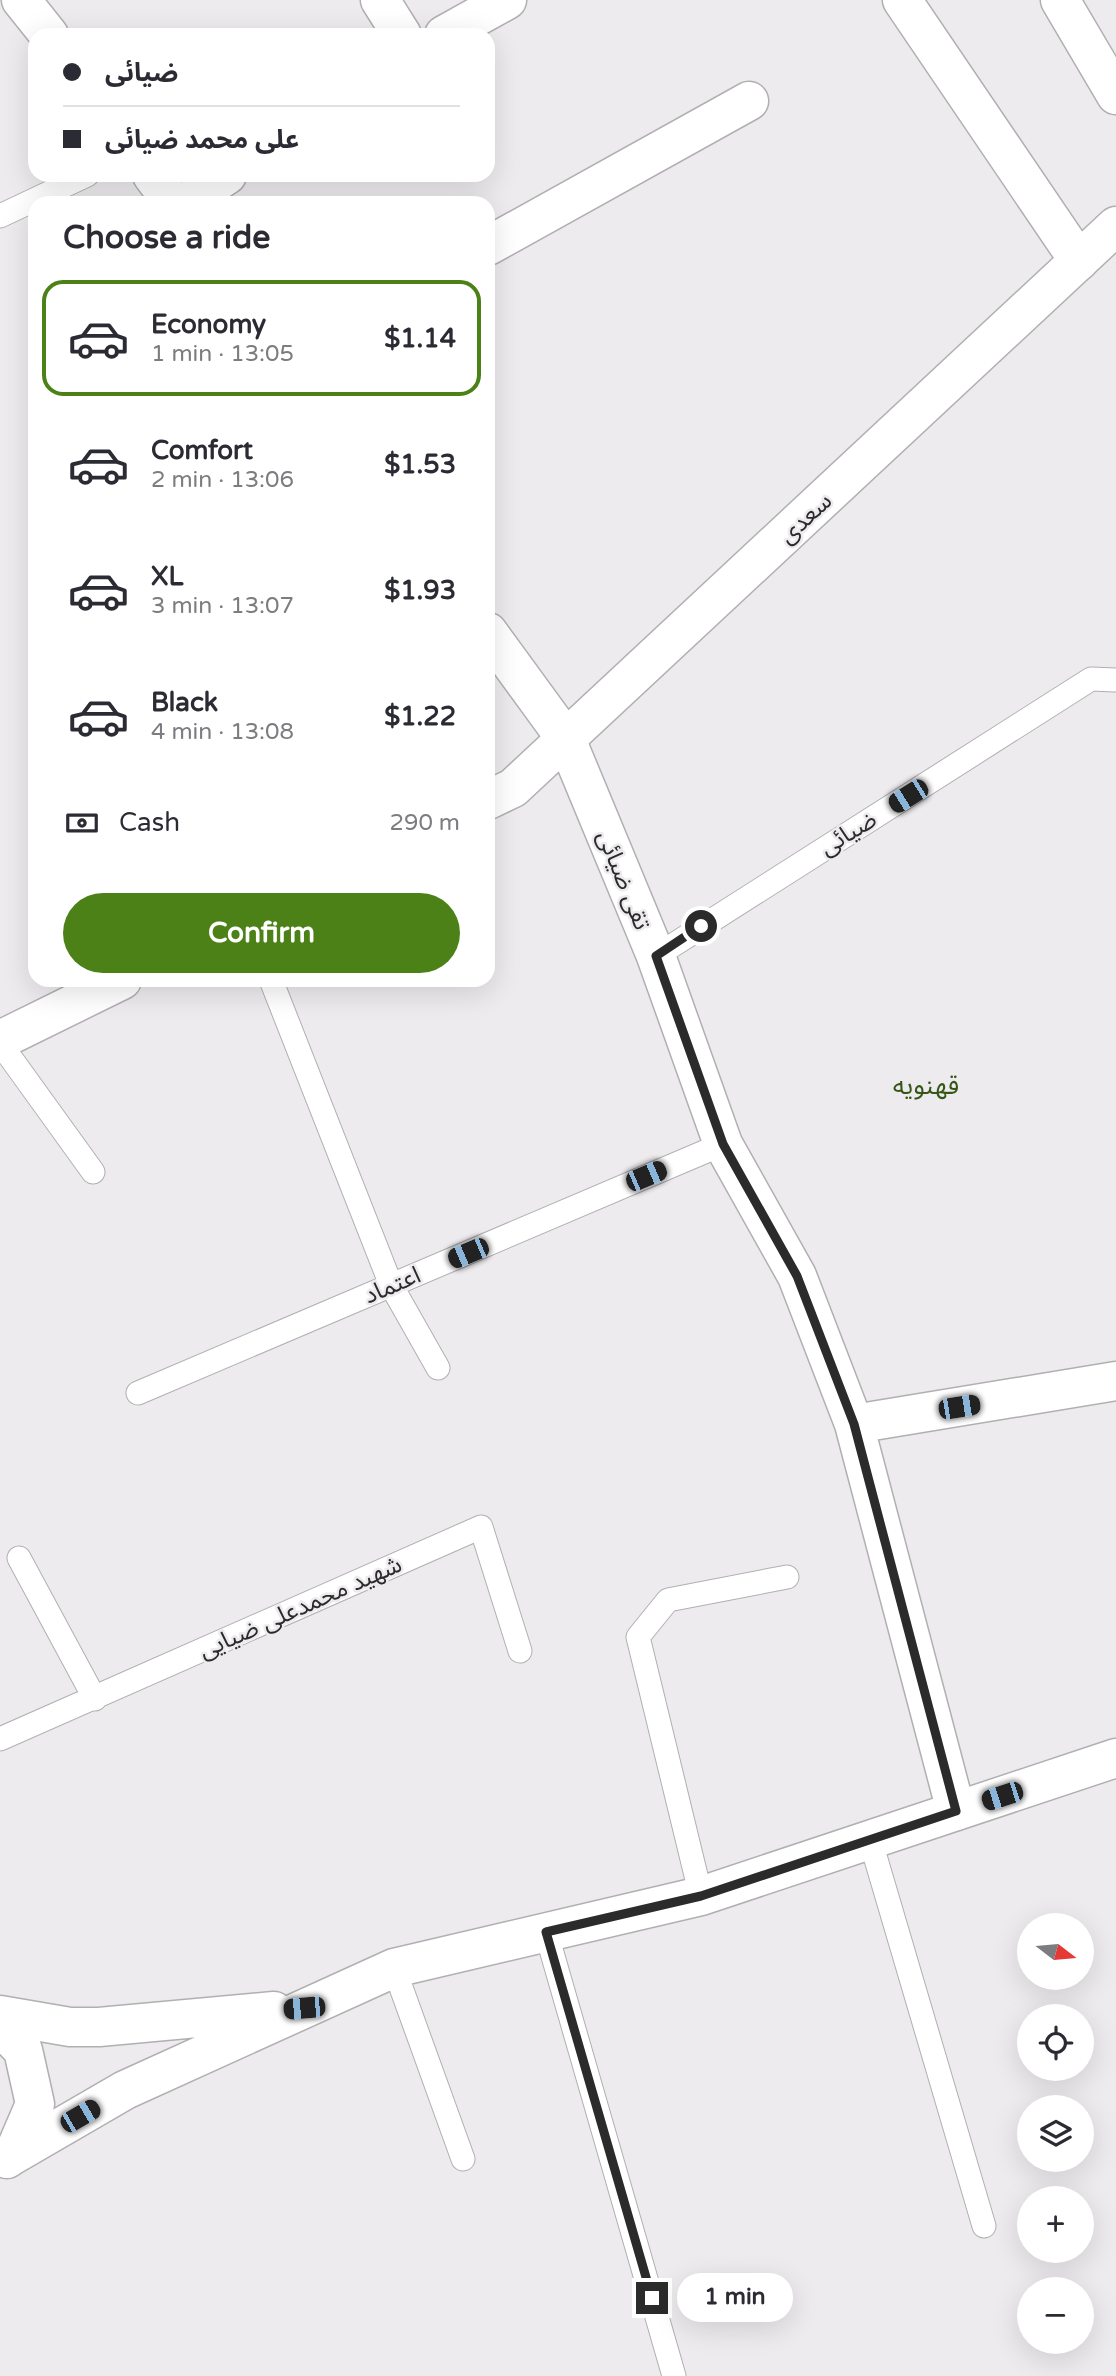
<!DOCTYPE html>
<html lang="en">
<head>
<meta charset="utf-8">
<style>
  :root { --surface:#fff; --page:#f7f7f7; --text:#2b2b33; --muted:#7c7c81; --line:#e1e1e2; --accent:#4c8117 }
  body { margin:0; font-family:"Varela Round","Noto Sans Arabic",sans-serif; background:var(--page); color:var(--text); height:100vh; display:flex; flex-direction:column; font-size:26px; white-space:nowrap }
  * { box-sizing:border-box; margin:0 }
  p { font-size:23px; color:var(--muted) }
  .icon { flex:none; width:38px; height:38px; fill:none; stroke:currentColor; stroke-width:2; stroke-linecap:round; stroke-linejoin:round }
  .map { position:relative; flex:1; overflow:hidden }
  .sheet { position:absolute; left:28px; top:196px; width:467px; height:791px; display:flex; flex-direction:column; background:var(--surface); border-radius:21px; box-shadow:0 7px 28px #0002 }
  .sheet>* { flex:none }
  .guide { position:absolute; left:28px; top:28px; width:467px; height:154px; border-radius:21px; box-shadow:0 7px 28px #0002; display:grid; align-content:center; height:154px; padding:0 35px; background:var(--surface) }
  .needle { width:46px; rotate:106deg }
  .controls { position:absolute; left:1017px; top:1913px; display:grid; gap:14px }
  .controls a { display:grid; place-items:center; width:77px; height:77px; border-radius:50%; background:var(--surface); box-shadow:0 7px 28px #0002; font-size:35px }
  .end { position:absolute; width:32px; height:32px; margin:-16px; border:9px solid #2c2b2c; background:#fff; box-shadow:0 0 0 4px #fff }
  .from { border-radius:50% }
  .bubble { position:absolute; height:49px; border-radius:24px; background:var(--surface); box-shadow:0 7px 28px #0002; font-size:23px; font-weight:700; line-height:49px; text-align:center }
  .car { position:absolute; width:21px; height:42px; margin:-21px -10px; border-radius:9px; box-shadow:0 0 5px 2px #0007; background:linear-gradient(#222 24%,#8ab4d8 0 40%,#222 0 76%,#8ab4d8 0 86%,#222 0) }
  .guide b { display:flex; align-items:center; gap:24px; height:66px; font-size:26px }
  .guide b+b { border-top:2px solid var(--line) }
  .guide i { width:18px; height:18px; background:var(--text) }
  ul { padding:0; list-style:none }
  li { display:flex; align-items:center; gap:21px; height:116px; margin:0 14px 10px; padding:0 21px; border:4px solid transparent; border-radius:21px }
  li div { flex:1 }
  li b { display:block; font-size:26px }
  li em { font-style:normal; font-weight:700 }
  li.current { border-color:var(--accent) }
  li>.icon { width:63px; height:63px; stroke-width:1.5 }
  h2 { padding:0 35px; font-size:32px; line-height:84px }
  .pay { display:flex; align-items:center; gap:18px; height:77px; padding:0 35px; font-size:26px }
  .pay p { margin-inline-start:auto }
  .cta { display:flex; gap:14px; margin-top:auto; padding:14px 35px }
  .cta a { flex:1; height:80px; border-radius:42px; background:var(--accent); color:#fff; font-size:28px; font-weight:700; line-height:80px; text-align:center }
  .map>svg:first-child { display:block }
  .lines { fill:none; stroke-linecap:round; stroke-linejoin:round }
  .lane-casing { stroke:#b1afb2; stroke-width:25 }
  .street-casing { stroke:#b1afb2; stroke-width:41 }
  .secondary-casing { stroke:#b1afb2; stroke-width:41 }
  .lane { stroke:#fff; stroke-width:23 }
  .street { stroke:#fff; stroke-width:38 }
  .secondary { stroke:#fff; stroke-width:38 }
  .route { stroke:#2c2b2c; stroke-width:9 }
  .labels { text-anchor:middle; stroke-width:5; stroke-linejoin:round; paint-order:stroke }
  .street-label { font-size:24px; fill:#2c2b2c; stroke:#edebee }
  .neighbourhood-label { font-size:26px; fill:#345616; stroke:#edebee }
</style>
</head>
<body>
<div class="map">
<svg width="1116" height="2376" viewBox="0 0 1116 2376">
  <rect width="100%" height="100%" fill="#edebee"/>
  <g class="lines">
    <!-- lane casing -->
    <g class="lane-casing">
      <path id="lane" d="M 0,216 L 87,175
        M 656,956 L 1091,679 L 1116,680
        M 271,980 L 391,1285 L 438,1368
        M 0,1043 L 93,1172
        M 138,1393 L 723,1144
        M 19,1558 L 95,1699
        M 0,1739 L 481,1527 L 520,1651
        M 870,1839 L 984,2226
        M 701,1896 L 638,1637 L 668,1600 L 787,1577
        M 546,1932 L 674,2376
        M 394,1968 L 463,2159"/>
    </g>
    <!-- street casing -->
    <g class="street-casing">
      <path id="street" d="M 21,0 L 49,35
        M 380,0 L 402,35
        M 902,0 L 1079,261
        M 1060,0 L 1116,95
        M 444,35 L 507,0
        M 152,175 L 173,203
        M 185,203 L 227,175
        M 488,246 L 749,101
        M 488,632 L 566,739 L 656,956 L 723,1144 L 797,1276 L 854,1424 L 956,1811
        M 854,1424 L 1116,1381"/>
    </g>
    <!-- secondary casing -->
    <g class="secondary-casing">
      <path id="secondary" d="M 488,800 L 513,788 L 1116,226
        M 0,1040 L 122,980
        M 0,2015 L 70,2027 L 99,2027 L 274,2011
        M 0,2027 L 23,2050 L 35,2104 L 13,2155 L 7,2159
        M 13,2155 L 125,2090 L 394,1968 L 701,1896 L 1116,1758"/>
    </g>
    <!-- lane -->
    <use href="#lane" class="lane"/>
    <!-- street -->
    <use href="#street" class="street"/>
    <!-- secondary -->
    <use href="#secondary" class="secondary"/>
  </g>
  <g class="lines">
    <!-- route -->
    <path class="route" d="M 652,2298 L 546,1932 L 701,1896 L 956,1811 L 854,1424 L 797,1276 L 723,1144 L 656,956 L 701,926"/>
  </g>
  <g class="labels">
    <!-- street labels -->
    <g class="street-label">
      <text transform="translate(805 518) rotate(-43)" y="8">سعدی</text>
      <text transform="translate(848 833) rotate(-32)" y="8">ضیائی</text>
      <text transform="translate(624 880) rotate(68)" y="8">تقی ضیائی</text>
      <text transform="translate(392 1285) rotate(-23)" y="8">اعتماد</text>
      <text transform="translate(300 1607) rotate(-24)" y="8">شهید محمدعلی ضیایی</text>
    </g>
    <!-- neighbourhood labels -->
    <g class="neighbourhood-label">
      <text x="926" y="1094">قهنویه</text>
    </g>
  </g>
</svg>
<div class="controls">
<a><svg class="needle" viewBox="-14 -14 28 28"><path d="M0-13l5 13h-10z" fill="#e53935"/><path d="M0 13l5-13h-10z" fill="#7c7c81"/></svg></a>
<a><svg class="icon" aria-label="locate" viewBox="0 0 24 24"><circle cx="12" cy="12" r="6"/><path d="M12 2v4M12 18v4M2 12h4M18 12h4"/></svg></a>
<a><svg class="icon" aria-label="layers" viewBox="0 0 24 24"><path d="M12 4l9 5-9 5-9-5zM3 14l9 5 9-5"/></svg></a>
<a>+</a>
<a>−</a>
</div>
<i class="end from" style="left:701px;top:926px"></i>
<i class="end" style="left:652px;top:2298px"></i>
<div class="bubble" style="left:677px;top:2273px;width:116px">1 min</div>
<i class="car" style="left:908px;top:796px;rotate:238deg"></i>
<i class="car" style="left:646px;top:1176px;rotate:67deg"></i>
<i class="car" style="left:468px;top:1253px;rotate:247deg"></i>
<i class="car" style="left:959px;top:1407px;rotate:81deg"></i>
<i class="car" style="left:1002px;top:1796px;rotate:252deg"></i>
<i class="car" style="left:304px;top:2008px;rotate:265deg"></i>
<i class="car" style="left:80px;top:2116px;rotate:60deg"></i>
<div class="guide">
<b><i class="from"></i>ضیائی</b>
<b><i></i>علی محمد ضیائی</b>
</div>
<section class="sheet">
<h2>Choose a ride</h2>
<ul>
<li class="current"><svg class="icon" aria-label="car" viewBox="0 0 24 24"><path d="M5 17H2v-5l4-1 3-4h7l3 4 3 1v5h-3M9 17h6M6 11h13"/><circle cx="7" cy="17" r="2"/><circle cx="17" cy="17" r="2"/></svg><div><b>Economy</b><p>1 min · 13:05</p></div><em>$1.14</em></li>
<li><svg class="icon" aria-label="car" viewBox="0 0 24 24"><path d="M5 17H2v-5l4-1 3-4h7l3 4 3 1v5h-3M9 17h6M6 11h13"/><circle cx="7" cy="17" r="2"/><circle cx="17" cy="17" r="2"/></svg><div><b>Comfort</b><p>2 min · 13:06</p></div><em>$1.53</em></li>
<li><svg class="icon" aria-label="car" viewBox="0 0 24 24"><path d="M5 17H2v-5l4-1 3-4h7l3 4 3 1v5h-3M9 17h6M6 11h13"/><circle cx="7" cy="17" r="2"/><circle cx="17" cy="17" r="2"/></svg><div><b>XL</b><p>3 min · 13:07</p></div><em>$1.93</em></li>
<li><svg class="icon" aria-label="car" viewBox="0 0 24 24"><path d="M5 17H2v-5l4-1 3-4h7l3 4 3 1v5h-3M9 17h6M6 11h13"/><circle cx="7" cy="17" r="2"/><circle cx="17" cy="17" r="2"/></svg><div><b>Black</b><p>4 min · 13:08</p></div><em>$1.22</em></li>
</ul>
<div class="pay"><svg class="icon" aria-label="cash" viewBox="0 0 24 24"><path d="M3 7h18v10H3z"/><circle cx="12" cy="12" r="2"/></svg>Cash<p>290 m</p></div>
<div class="cta"><a>Confirm</a></div>
</section>
</div>
</body>
</html>
